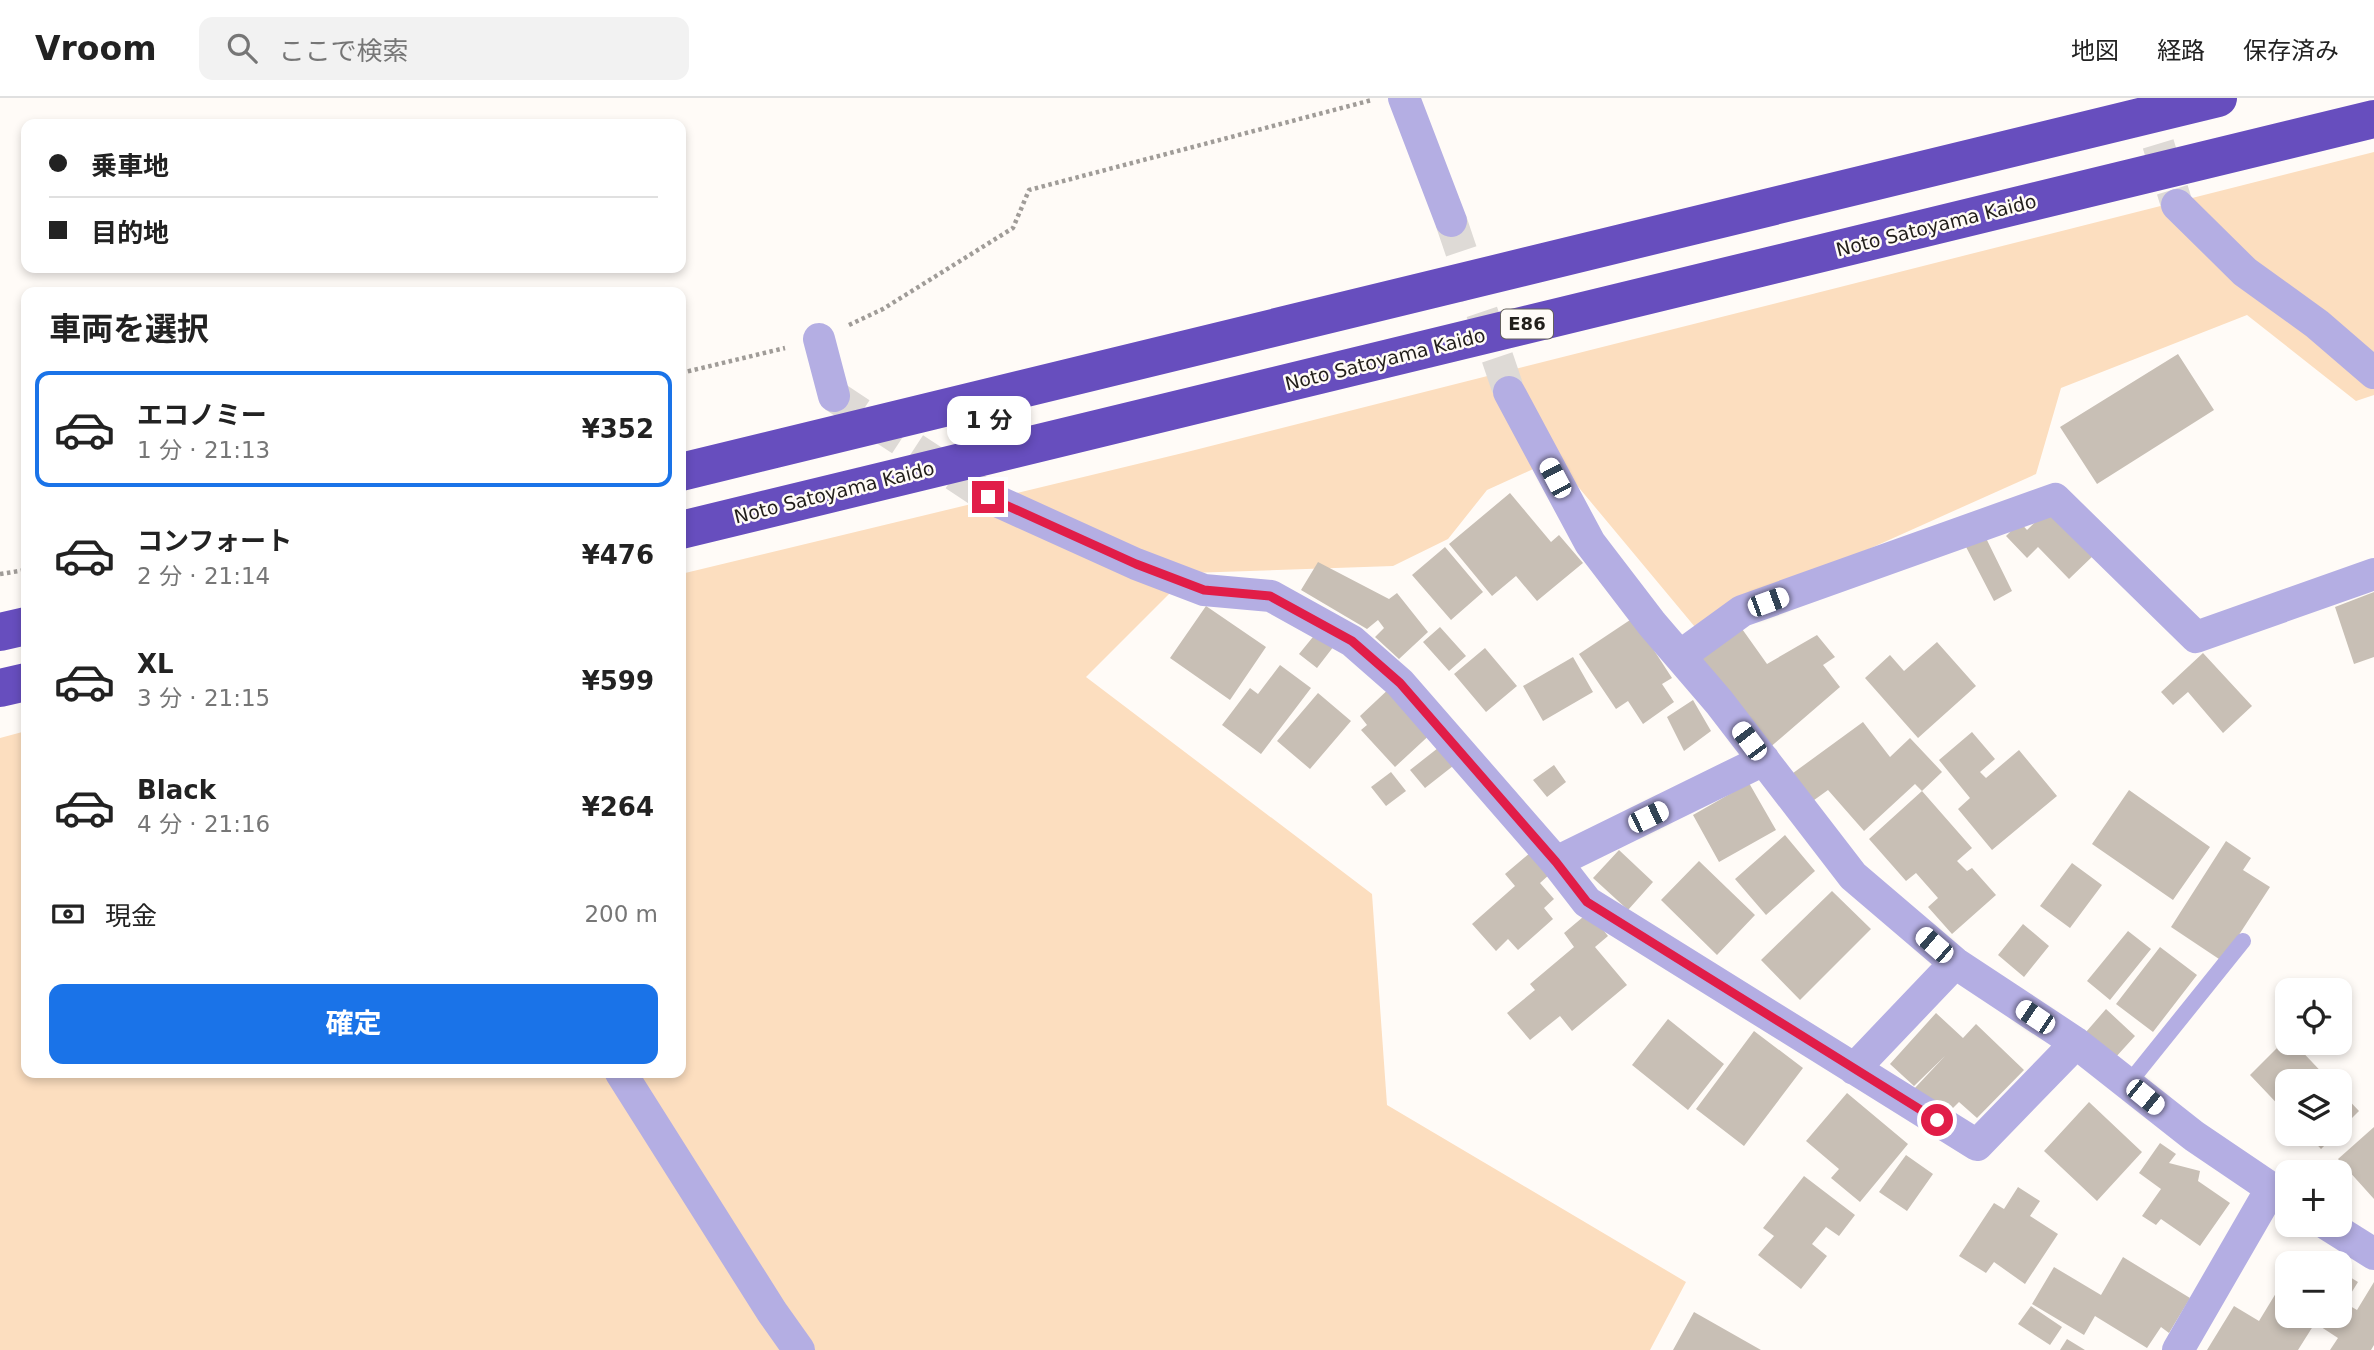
<!DOCTYPE html>
<html lang="ja">
<head>
<meta charset="utf-8">
<style>
  :root { --surface:#fff; --page:#f2f2f2; --text:#222; --muted:#767676; --line:#e0e0e0; --accent:#1a73e8 }
  body { margin:0; font-family:"DejaVu Sans","Noto Sans JP",sans-serif; background:var(--page); color:var(--text); height:100vh; display:flex; flex-direction:column; font-size:26px; white-space:nowrap }
  * { box-sizing:border-box; margin:0 }
  p { font-size:23px; color:var(--muted) }
  .icon { flex:none; width:38px; height:38px; fill:none; stroke:currentColor; stroke-width:2; stroke-linecap:round; stroke-linejoin:round }
  .map { position:relative; flex:1; overflow:hidden }
  .panel { position:absolute; left:21px; top:189px; width:665px; height:791px; display:flex; flex-direction:column; background:var(--surface); border-radius:14px; box-shadow:0 4px 10px #0003 }
  .panel>* { flex:none }
  .banner { position:absolute; left:21px; top:21px; width:665px; height:154px; border-radius:14px; box-shadow:0 4px 10px #0003; display:grid; align-content:center; height:154px; padding:0 28px; background:var(--surface) }
  .controls { position:absolute; left:2275px; top:880px; display:grid; gap:14px }
  .controls a { display:grid; place-items:center; width:77px; height:77px; border-radius:14px; background:var(--surface); box-shadow:0 4px 10px #0003; font-size:35px }
  .end { position:absolute; width:32px; height:32px; margin:-16px; border:9px solid #e11d48; background:#fff; box-shadow:0 0 0 4px #fff }
  .from { border-radius:50% }
  .bubble { position:absolute; height:49px; border-radius:14px; background:var(--surface); box-shadow:0 4px 10px #0003; font-size:23px; font-weight:700; line-height:49px; text-align:center }
  .car { position:absolute; width:21px; height:42px; margin:-21px -10px; border-radius:9px; box-shadow:0 0 5px 2px #0007; background:linear-gradient(#fff 24%,#345 0 40%,#fff 0 76%,#345 0 86%,#fff 0) }
  .banner b { display:flex; align-items:center; gap:24px; height:66px; font-size:26px }
  .banner b+b { border-top:2px solid var(--line) }
  .banner i { width:18px; height:18px; background:var(--text) }
  ul { padding:0; list-style:none }
  li { display:flex; align-items:center; gap:21px; height:116px; margin:0 14px 10px; padding:0 14px; border:4px solid transparent; border-radius:14px }
  li div { flex:1 }
  li b { display:block; font-size:26px }
  li em { font-style:normal; font-weight:700 }
  li.active { border-color:var(--accent) }
  li>.icon { width:63px; height:63px; stroke-width:1.5 }
  h2 { padding:0 28px; font-size:32px; line-height:84px }
  .pay { display:flex; align-items:center; gap:18px; height:77px; padding:0 28px; font-size:26px }
  .pay p { margin-inline-start:auto }
  .action { display:flex; gap:14px; margin-top:auto; padding:14px 28px }
  .action a { flex:1; height:80px; border-radius:14px; background:var(--accent); color:#fff; font-size:28px; font-weight:700; line-height:80px; text-align:center }
  header { display:flex; align-items:center; gap:42px; box-sizing:border-box; height:98px; padding:0 35px; background:var(--surface); border-bottom:2px solid var(--line) }
  header strong { font-size:33px }
  nav { display:flex; gap:38px; margin-inline-start:auto; font-size:24px }
  .search { width:490px; height:63px; background:var(--page); display:flex; align-items:center; gap:18px; box-sizing:border-box; padding:0 24px; border-radius:14px; color:var(--muted); font-size:26px }
  .map>svg:first-child { display:block }
  .green { fill:#fcdebf }
  .building { fill:#c8bfb5 }
  .lines { fill:none; stroke-linecap:round; stroke-linejoin:round }
  .minor-tunnel { stroke:#dedad6; stroke-width:32; stroke-dasharray:32 16; stroke-linecap:butt }
  .path { stroke:#a09c98; stroke-width:4.5; stroke-dasharray:3.5 3.5; stroke-linecap:butt }
  .service { stroke:#b4aee3; stroke-width:16 }
  .minor { stroke:#b4aee3; stroke-width:32 }
  .motorway { stroke:#674ebe; stroke-width:38 }
  .route { stroke:#e11d48; stroke-width:9 }
  .labels { text-anchor:middle; stroke-width:5; stroke-linejoin:round; paint-order:stroke }
  .shield { fill:#fffbf7; stroke:#64605c; stroke-width:2 }
  .shield-label { font-size:18px; font-weight:bold; fill:#221e1a }
  .street-label { font-size:19px; fill:#221e1a; stroke:#fffbf7 }
</style>
</head>
<body>
<header>
<strong>Vroom</strong>
<div class="search"><svg class="icon" aria-label="search" viewBox="0 0 24 24"><circle cx="10" cy="10" r="6"/><path d="M15 15l6 6"/></svg>ここで検索</div>
<nav><a>地図</a><a>経路</a><a>保存済み</a></nav>
</header>
<div class="map">
<svg width="2374" height="1252" viewBox="0 0 2374 1252">
  <rect width="100%" height="100%" fill="#fffbf7"/>
  <!-- green -->
  <path class="green" d="M 2374,54 L 2374,297 L 2356,303 L 2247,217 L 2061,290 L 2036,376 L 1695,529 L 1555,361 L 1487,392 L 1448,441 L 1393,468 L 1190,475 L 1086,579 L 1372,796 L 1387,1007 L 1686,1184 L 1650,1252 L 0,1252 L 0,640 L 26,633 L 26,975 L 681,975 L 681,476 L 1187,354 Z"/>
  <!-- building -->
  <path class="building" d="M 2178,256 L 2214,312 L 2097,386 L 2060,329 Z
    M 1510,395 L 1551,444 L 1559,437 L 1583,465 L 1537,503 L 1516,478 L 1492,498 L 1449,446 Z
    M 2050,410 L 2095,456 L 2069,481 L 2038,449 L 2027,460 L 2006,438 L 2020,424 L 2027,432 Z
    M 1984,436 L 2012,493 L 1994,503 L 1964,445 Z
    M 1445,449 L 1483,494 L 1451,522 L 1412,477 Z
    M 1318,464 L 1389,501 L 1397,495 L 1428,534 L 1399,561 L 1375,539 L 1384,530 L 1378,522 L 1367,531 L 1301,492 Z
    M 2374,494 L 2374,559 L 2354,566 L 2335,509 Z
    M 1206,508 L 1266,549 L 1230,602 L 1170,560 Z
    M 1633,520 L 1672,580 L 1662,586 L 1674,604 L 1643,626 L 1628,603 L 1616,611 L 1579,556 Z
    M 1740,528 L 1767,566 L 1817,537 L 1835,559 L 1823,567 L 1840,589 L 1768,651 L 1695,562 Z
    M 1440,529 L 1466,558 L 1449,573 L 1423,544 Z
    M 1317,534 L 1334,548 L 1317,570 L 1299,556 Z
    M 1937,544 L 1976,588 L 1918,640 L 1865,580 L 1890,557 L 1904,573 Z
    M 1485,550 L 1517,588 L 1486,614 L 1454,576 Z
    M 2203,555 L 2252,608 L 2223,635 L 2188,594 L 2173,607 L 2161,594 Z
    M 1573,559 L 1593,594 L 1543,623 L 1523,588 Z
    M 1280,567 L 1311,590 L 1261,656 L 1222,627 L 1250,590 L 1258,596 Z
    M 1393,587 L 1435,632 L 1395,669 L 1361,632 L 1367,627 L 1360,618 Z
    M 1318,595 L 1351,623 L 1310,671 L 1277,643 Z
    M 1693,602 L 1711,633 L 1684,653 L 1667,619 Z
    M 1863,624 L 1890,659 L 1910,640 L 1942,674 L 1922,693 L 1915,686 L 1864,733 L 1828,692 L 1810,705 L 1789,678 Z
    M 1972,634 L 1995,661 L 1980,674 L 1986,680 L 2019,652 L 2057,698 L 1992,752 L 1958,711 L 1970,700 L 1939,662 Z
    M 1438,650 L 1453,668 L 1425,690 L 1410,672 Z
    M 1554,667 L 1566,684 L 1547,699 L 1533,682 Z
    M 1391,674 L 1406,693 L 1386,708 L 1371,689 Z
    M 1749,685 L 1776,732 L 1719,764 L 1693,717 Z
    M 2129,692 L 2210,749 L 2173,802 L 2092,746 Z
    M 1922,693 L 1972,750 L 1957,763 L 1967,773 L 1972,770 L 1996,797 L 1952,836 L 1928,809 L 1938,800 L 1916,775 L 1906,783 L 1869,741 Z
    M 1785,737 L 1815,773 L 1766,817 L 1735,781 Z
    M 2226,743 L 2251,760 L 2243,772 L 2270,789 L 2222,863 L 2171,829 Z
    M 1619,752 L 1653,784 L 1628,812 L 1593,780 Z
    M 1531,754 L 1550,776 L 1540,785 L 1554,801 L 1544,810 L 1553,821 L 1518,852 L 1508,841 L 1496,853 L 1472,826 L 1515,788 L 1505,776 Z
    M 1699,763 L 1755,817 L 1717,857 L 1661,802 Z
    M 2072,765 L 2102,787 L 2070,830 L 2040,808 Z
    M 1832,793 L 1871,831 L 1800,902 L 1761,862 Z
    M 1589,814 L 1608,838 L 1595,849 L 1627,887 L 1572,933 L 1560,918 L 1530,942 L 1507,915 L 1535,892 L 1530,886 L 1574,849 L 1564,835 Z
    M 2023,826 L 2049,848 L 2024,879 L 1998,857 Z
    M 2128,833 L 2151,851 L 2110,902 L 2087,883 Z
    M 2160,849 L 2197,877 L 2153,934 L 2116,906 Z
    M 2106,911 L 2135,938 L 2115,960 L 2086,934 Z
    M 1936,915 L 1963,940 L 1976,926 L 2024,972 L 1977,1020 L 1959,1004 L 1943,1020 L 1913,992 L 1945,958 L 1914,988 L 1890,966 Z
    M 1668,921 L 1724,966 L 1688,1012 L 1632,967 Z
    M 1754,933 L 1803,970 L 1744,1048 L 1696,1011 Z
    M 2287,940 L 2287,945 L 2294,945 L 2331,984 L 2287,984 L 2287,1016 L 2250,977 Z
    M 2340,993 L 2359,1013 L 2340,1032 Z
    M 1847,995 L 1908,1046 L 1860,1104 L 1831,1080 L 1839,1071 L 1806,1043 Z
    M 2089,1004 L 2142,1054 L 2097,1103 L 2044,1053 Z
    M 2374,1029 L 2374,1101 L 2338,1061 Z
    M 2307,1036 L 2336,1036 L 2321,1051 Z
    M 2160,1045 L 2176,1056 L 2169,1065 L 2200,1073 L 2198,1083 L 2230,1105 L 2200,1148 L 2161,1121 L 2156,1127 L 2142,1118 L 2161,1091 L 2139,1075 Z
    M 1906,1057 L 1933,1076 L 1907,1113 L 1879,1094 Z
    M 1804,1078 L 1855,1117 L 1839,1138 L 1826,1129 L 1812,1146 L 1827,1158 L 1801,1191 L 1758,1157 L 1774,1138 L 1763,1130 Z
    M 2018,1089 L 2040,1103 L 2030,1118 L 2058,1136 L 2025,1186 L 1994,1164 L 1986,1175 L 1959,1158 L 1994,1105 L 2004,1111 Z
    M 2123,1159 L 2190,1200 L 2169,1235 L 2161,1229 L 2147,1250 L 2095,1218 L 2084,1237 L 2032,1206 L 2054,1169 L 2101,1197 Z
    M 2340,1173 L 2358,1184 L 2345,1205 L 2357,1212 L 2374,1184 L 2374,1247 L 2371,1252 L 2330,1252 L 2338,1240 L 2315,1225 L 2298,1252 L 2207,1252 L 2234,1208 L 2259,1223 L 2287,1177 L 2287,1218 L 2340,1218 Z
    M 2031,1208 L 2062,1229 L 2050,1247 L 2018,1226 Z
    M 1694,1214 L 1761,1252 L 1673,1252 Z
    M 2067,1241 L 2085,1252 L 2060,1252 Z"/>
  <g class="lines">
    <!-- minor-tunnel -->
    <path class="minor-tunnel" d="M 2144,0 L 2177,107
      M 1451,123 L 1509,294
      M 834,298 L 988,399"/>
    <!-- path -->
    <path class="path" d="M 849,227 L 883,211 L 1013,130 L 1029,92 L 1372,2
      M 681,275 L 785,250
      M 0,476 L 26,472"/>
    <!-- service -->
    <path class="service" d="M 2128,986 L 2243,843"/>
    <!-- minor -->
    <path class="minor" d="M 1404,0 L 1451,123
      M 2177,107 L 2245,174 L 2317,226 L 2374,275
      M 819,241 L 834,298
      M 1509,294 L 1590,445 L 1652,526 L 1719,604 L 1853,778 L 1955,865 L 2076,945 L 2194,1038 L 2287,1101
      M 988,399 L 1136,466 L 1204,492 L 1271,498 L 1352,543 L 1400,585 L 1556,764 L 1587,804 L 1977,1047 L 2076,945
      M 1680,558 L 1742,513 L 2055,401 L 2196,539 L 2374,476
      M 1556,764 L 1764,662
      M 1854,971 L 1955,865
      M 621,975 L 772,1214 L 799,1252
      M 2328,1127 L 2374,1156
      M 2178,1252 L 2271,1091"/>
    <!-- motorway -->
    <path class="motorway" d="M 681,374 L 2218,0
      M 681,432 L 2374,21
      M 0,534 L 26,528
      M 0,590 L 26,584"/>
  </g>
  <g class="lines">
    <!-- route -->
    <path class="route" d="M 988,399 L 1136,466 L 1204,492 L 1270,498 L 1352,543 L 1400,585 L 1556,764 L 1587,804 L 1937,1022"/>
  </g>
  <g class="labels">
    <!-- shield labels -->
    <rect class="shield" x="1501" y="211.5" width="52" height="29" rx="5"/>
    <g class="shield-label">
      <text x="1527" y="232">E86</text>
    </g>
    <!-- street labels -->
    <g class="street-label">
      <text transform="translate(1936 127) rotate(-14)" y="7">Noto Satoyama Kaido</text>
      <text transform="translate(1385 261) rotate(-14)" y="7">Noto Satoyama Kaido</text>
      <text transform="translate(834 394) rotate(-14)" y="7">Noto Satoyama Kaido</text>
    </g>
  </g>
</svg>
<div class="controls">
<a><svg class="icon" aria-label="locate" viewBox="0 0 24 24"><circle cx="12" cy="12" r="6"/><path d="M12 2v4M12 18v4M2 12h4M18 12h4"/></svg></a>
<a><svg class="icon" aria-label="layers" viewBox="0 0 24 24"><path d="M12 4l9 5-9 5-9-5zM3 14l9 5 9-5"/></svg></a>
<a>+</a>
<a>−</a>
</div>
<i class="end from" style="left:1937px;top:1022px"></i>
<i class="end" style="left:988px;top:399px"></i>
<div class="bubble" style="left:947px;top:298px;width:84px">1 分</div>
<i class="car" style="left:1555px;top:380px;rotate:332deg"></i>
<i class="car" style="left:1768px;top:504px;rotate:70deg"></i>
<i class="car" style="left:1749px;top:643px;rotate:323deg"></i>
<i class="car" style="left:1648px;top:719px;rotate:64deg"></i>
<i class="car" style="left:1934px;top:847px;rotate:311deg"></i>
<i class="car" style="left:2035px;top:919px;rotate:304deg"></i>
<i class="car" style="left:2145px;top:999px;rotate:129deg"></i>
<div class="banner">
<b><i class="from"></i>乗車地</b>
<b><i></i>目的地</b>
</div>
<section class="panel">
<h2>車両を選択</h2>
<ul>
<li class="active"><svg class="icon" aria-label="car" viewBox="0 0 24 24"><path d="M5 17H2v-5l4-1 3-4h7l3 4 3 1v5h-3M9 17h6M6 11h13"/><circle cx="7" cy="17" r="2"/><circle cx="17" cy="17" r="2"/></svg><div><b>エコノミー</b><p>1 分 · 21:13</p></div><em>¥352</em></li>
<li><svg class="icon" aria-label="car" viewBox="0 0 24 24"><path d="M5 17H2v-5l4-1 3-4h7l3 4 3 1v5h-3M9 17h6M6 11h13"/><circle cx="7" cy="17" r="2"/><circle cx="17" cy="17" r="2"/></svg><div><b>コンフォート</b><p>2 分 · 21:14</p></div><em>¥476</em></li>
<li><svg class="icon" aria-label="car" viewBox="0 0 24 24"><path d="M5 17H2v-5l4-1 3-4h7l3 4 3 1v5h-3M9 17h6M6 11h13"/><circle cx="7" cy="17" r="2"/><circle cx="17" cy="17" r="2"/></svg><div><b>XL</b><p>3 分 · 21:15</p></div><em>¥599</em></li>
<li><svg class="icon" aria-label="car" viewBox="0 0 24 24"><path d="M5 17H2v-5l4-1 3-4h7l3 4 3 1v5h-3M9 17h6M6 11h13"/><circle cx="7" cy="17" r="2"/><circle cx="17" cy="17" r="2"/></svg><div><b>Black</b><p>4 分 · 21:16</p></div><em>¥264</em></li>
</ul>
<div class="pay"><svg class="icon" aria-label="cash" viewBox="0 0 24 24"><path d="M3 7h18v10H3z"/><circle cx="12" cy="12" r="2"/></svg>現金<p>200 m</p></div>
<div class="action"><a>確定</a></div>
</section>
</div>
</body>
</html>
